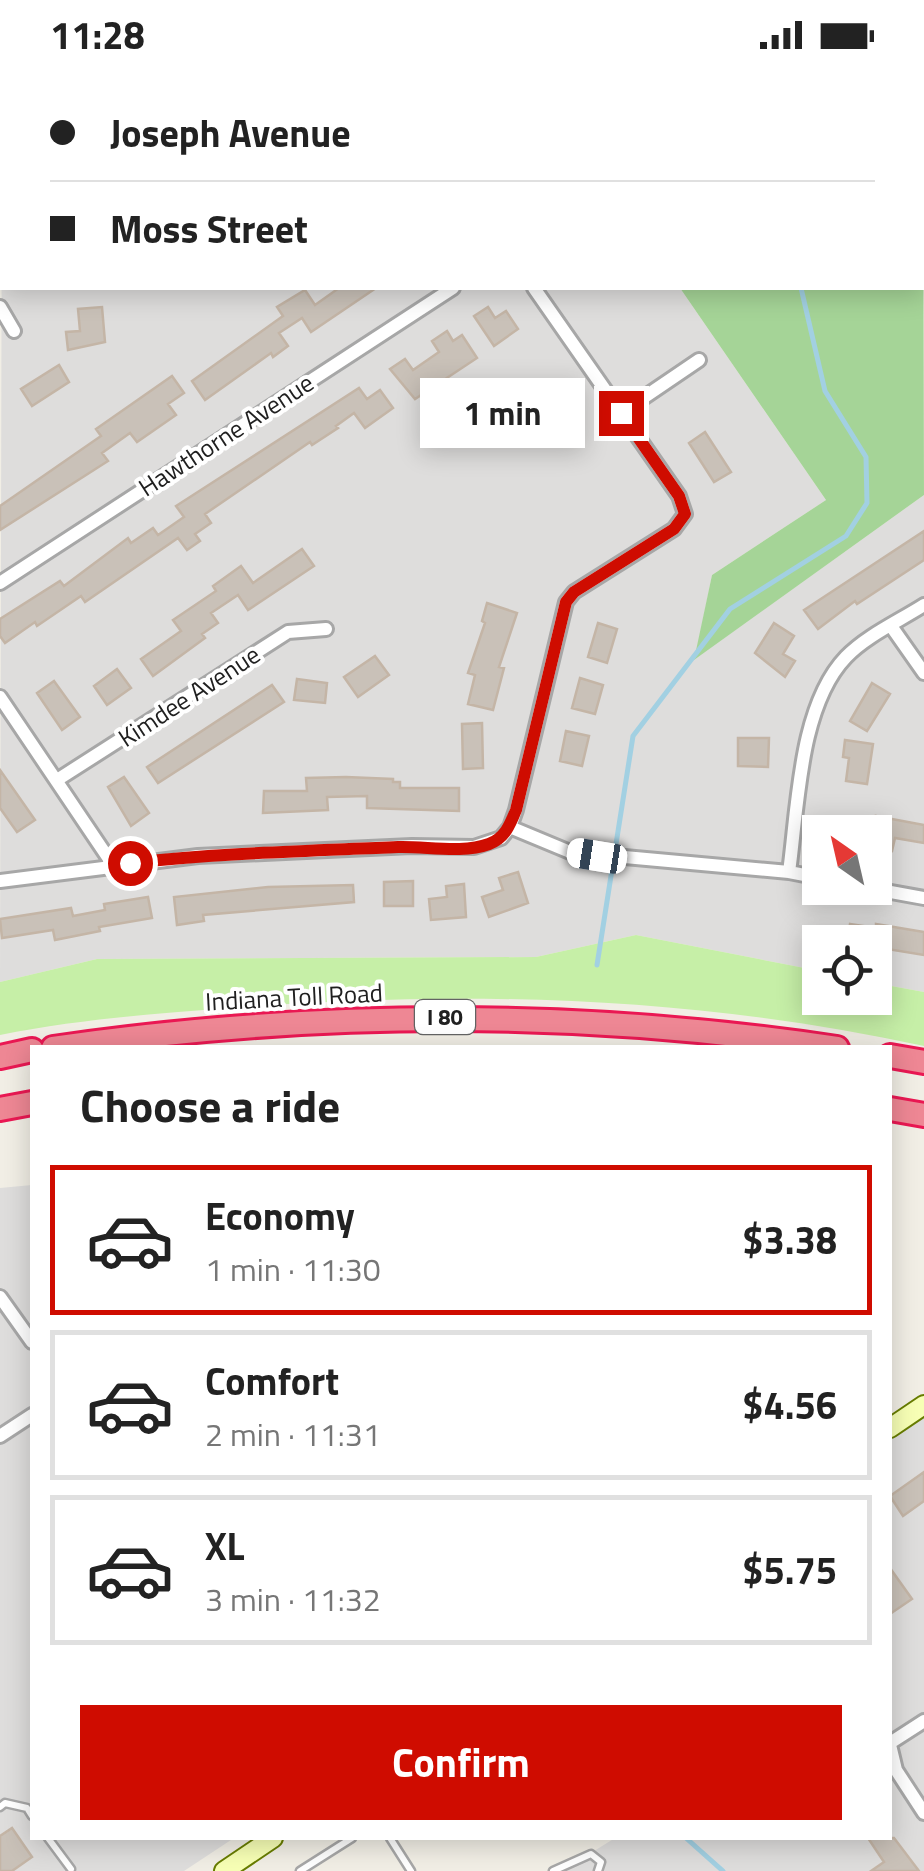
<!DOCTYPE html>
<html lang="en">
<head>
<meta charset="utf-8">
<style>
  :root { --surface:#fff; --page:#f2f2f2; --text:#222; --muted:#767676; --line:#e0e0e0; --accent:#cf0c00 }
  body { margin:0; font-family:"Titillium Web",sans-serif; background:var(--page); color:var(--text); height:100vh; display:flex; flex-direction:column; font-size:38px; white-space:nowrap }
  * { box-sizing:border-box; margin:0 }
  p { font-size:32px; color:var(--muted) }
  .icon { flex:none; width:55px; height:55px; fill:none; stroke:currentColor; stroke-width:2; stroke-linecap:round; stroke-linejoin:round }
  .map { position:relative; flex:1; overflow:hidden }
  .drawer { position:absolute; left:30px; top:975px; width:862px; height:795px; display:flex; flex-direction:column; background:var(--surface); border-radius:0px; box-shadow:0 5px 25px #0003 }
  .drawer>* { flex:none }
  .banner { position:absolute; left:0px; top:0px; width:925px; height:220px; box-shadow:0 5px 25px #0003; display:grid; align-content:center; height:220px; padding:0 50px; background:var(--surface) }
  .needle { width:65px; rotate:326deg }
  .tools { position:absolute; left:802px; top:745px; display:grid; gap:20px }
  .tools a { display:grid; place-items:center; width:90px; height:90px; border-radius:0px; background:var(--surface); box-shadow:0 5px 25px #0003; font-size:50px }
  .end { position:absolute; width:45px; height:45px; margin:-22px; border:12px solid #cf0c00; background:#fff; box-shadow:0 0 0 5px #fff }
  .from { border-radius:50% }
  .bubble { position:absolute; height:70px; border-radius:0px; background:var(--surface); box-shadow:0 5px 25px #0003; font-size:32px; font-weight:700; line-height:70px; text-align:center }
  .car { position:absolute; width:30px; height:60px; margin:-30px -15px; border-radius:12px; box-shadow:0 0 8px 2px #0007; background:linear-gradient(#fff 24%,#345 0 40%,#fff 0 76%,#345 0 86%,#fff 0) }
  .banner b { display:flex; align-items:center; gap:35px; height:95px; font-size:38px }
  .banner b+b { border-top:2px solid var(--line) }
  .banner i { width:25px; height:25px; background:var(--text) }
  ul { padding:0; list-style:none }
  li { display:flex; align-items:center; gap:30px; height:150px; margin:0 20px 15px; padding:0 30px; border:5px solid var(--line); border-radius:0px }
  li div { flex:1 }
  li b { display:block; font-size:38px }
  li em { font-style:normal; font-weight:700 }
  li.on { border-color:var(--accent) }
  li>.icon { width:90px; height:90px; stroke-width:1.5 }
  h2 { padding:0 50px; font-size:45px; line-height:120px }
  .action { display:flex; gap:20px; margin-top:auto; padding:20px 50px }
  .action a { flex:1; height:115px; border-radius:0px; background:var(--accent); color:#fff; font-size:40px; font-weight:700; line-height:115px; text-align:center }
  .status { display:flex; justify-content:space-between; align-items:center; height:70px; padding:0 50px; background:var(--surface); direction:ltr }
  .status svg { height:28px; fill:currentColor }
  .map>svg:first-child { display:block }
  .residential { fill:#dedddc; fill-rule:evenodd }
  .grass { fill:#c6efa7 }
  .forest { fill:#a5d497 }
  .lines { fill:none; stroke-linecap:round; stroke-linejoin:round }
  .stream { stroke:#a2d0e2; stroke-width:5 }
  .building { fill:#c9c1b8; stroke:#c4b5a6; stroke-width:2.5 }
  .lane-casing { stroke:#a7a7a7; stroke-width:11 }
  .street-casing { stroke:#a7a7a7; stroke-width:18 }
  .secondary-casing { stroke:#687d00; stroke-width:22 }
  .highway-casing { stroke:#ea1853; stroke-width:28 }
  .lane { stroke:#fff; stroke-width:6 }
  .street { stroke:#fff; stroke-width:12 }
  .secondary { stroke:#f7ffb5; stroke-width:18 }
  .highway { stroke:#ee8794; stroke-width:22 }
  .route { stroke:#cf0c00; stroke-width:12 }
  .labels { text-anchor:middle; stroke-width:8; stroke-linejoin:round; paint-order:stroke }
  .shield { fill:#fff; stroke:#636363; stroke-width:2.5 }
  .shield-label { font-size:22px; font-weight:bold; fill:#202020 }
  .street-label { font-size:25px; fill:#202020; stroke:#fff }
</style>
</head>
<body>
<div class="status"><b>11:28</b><svg viewBox="0 0 49 12"><path d="M0 12V9h3v3zM5 12V6h3v6zM10 12V3h3v9zM15 12V0h3v12zM26 1h20v11H26zM47 4h2v5h-2z"/></svg></div>
<div class="map">
<svg width="924" height="1801" viewBox="0 0 924 1801">
  <rect width="100%" height="100%" fill="#f1eee5"/>
  <!-- residential -->
  <path class="residential" d="M 75,0 L 530,0 L 532,2 L 68,2 Z
    M 2,28 L 2,218 L 680,218 L 826,430 L 712,505 L 695,589 L 924,425 L 924,922 L 875,913 L 875,872 L 820,872 L 820,901 L 636,865 L 536,887 L 97,889 L 0,912 ZM 820,762 L 875,762 L 875,818 L 820,818 Z
    M 32,1115 L 32,1768 L 234,1768 L 184,1801 L 0,1801 L 0,1118 Z
    M 924,1345 L 924,1801 L 562,1801 L 615,1768 L 890,1768 L 890,1368 Z"/>
  <!-- grass -->
  <path class="grass" d="M 636,865 L 820,901 L 820,928 L 875,928 L 875,913 L 924,922 L 924,976 C 701,927 469,920 242,937 C 162,943 79,949 0,965 L 0,912 L 97,889 L 536,887 Z"/>
  <!-- forest -->
  <path class="forest" d="M 923,44 L 924,425 L 694,590 L 712,505 L 826,430 L 680,218 L 922,218 Z"/>
  <g class="lines">
    <!-- stream -->
    <path class="stream" d="M 642,0 L 643,2
      M 597,895 L 633,666 L 730,539 L 846,466 L 867,433 L 866,387 L 825,321 L 801,218
      M 686,1768 L 723,1801"/>
  </g>
  <!-- building -->
  <path class="building" d="M 339,218 L 376,218 L 311,262 L 302,248 L 279,263 L 288,276 L 273,287 L 271,283 L 205,330 L 192,311 L 283,246 L 277,237 L 305,220 L 315,235 Z
    M 102,237 L 105,272 L 68,280 L 66,262 L 80,261 L 78,239 Z
    M 488,237 L 495,248 L 506,241 L 518,259 L 494,276 L 474,246 Z
    M 447,261 L 453,271 L 462,265 L 477,288 L 415,329 L 390,299 L 405,289 L 413,300 L 439,282 L 432,271 Z
    M 59,295 L 69,312 L 32,336 L 21,319 Z
    M 172,306 L 184,323 L 168,334 L 176,345 L 137,372 L 130,363 L 102,383 L 108,391 L 0,460 L 0,436 L 101,366 L 96,359 Z
    M 359,318 L 367,329 L 380,320 L 393,338 L 365,358 L 354,343 L 336,356 L 338,358 L 312,375 L 310,372 L 205,444 L 211,453 L 195,464 L 200,471 L 187,480 L 178,468 L 85,532 L 81,526 L 37,556 L 35,552 L 5,573 L 0,566 L 0,549 L 60,511 L 64,516 L 128,468 L 131,473 L 153,458 L 158,465 L 184,447 L 176,436 Z
    M 705,362 L 731,402 L 714,412 L 689,373 Z
    M 924,461 L 924,490 L 857,534 L 855,531 L 818,559 L 804,540 Z
    M 302,479 L 314,496 L 248,540 L 238,525 L 211,543 L 218,553 L 202,564 L 205,568 L 153,606 L 141,589 L 181,561 L 173,550 L 216,521 L 213,516 L 241,496 L 253,513 Z
    M 487,533 L 517,543 L 499,597 L 504,598 L 493,640 L 468,634 L 475,605 L 468,603 L 485,553 L 482,551 Z
    M 598,553 L 617,559 L 607,593 L 588,587 Z
    M 774,553 L 794,566 L 783,584 L 795,591 L 785,607 L 755,583 Z
    M 375,586 L 389,605 L 358,627 L 344,607 Z
    M 117,599 L 131,618 L 107,635 L 94,616 Z
    M 580,608 L 603,615 L 595,644 L 572,638 Z
    M 297,609 L 327,613 L 325,633 L 294,630 Z
    M 54,611 L 80,647 L 62,660 L 37,623 Z
    M 872,613 L 890,624 L 867,661 L 850,651 Z
    M 272,615 L 284,632 L 158,713 L 147,697 Z
    M 482,653 L 483,698 L 463,699 L 462,654 Z
    M 566,661 L 589,666 L 582,696 L 560,691 Z
    M 738,668 L 769,668 L 768,697 L 738,696 Z
    M 845,670 L 873,674 L 867,714 L 846,711 L 849,688 L 843,687 Z
    M 0,700 L 35,750 L 17,762 L 0,738 Z
    M 124,707 L 149,743 L 131,756 L 108,717 Z
    M 346,707 L 393,709 L 393,712 L 400,712 L 400,718 L 459,718 L 459,741 L 367,738 L 367,726 L 327,727 L 328,740 L 263,743 L 264,721 L 307,721 L 306,708 Z
    M 876,746 L 924,755 L 924,773 L 895,768 L 892,781 L 875,778 Z
    M 518,802 L 528,833 L 489,847 L 482,827 L 503,820 L 499,808 Z
    M 413,811 L 413,836 L 384,836 L 384,812 Z
    M 464,814 L 466,847 L 431,850 L 429,829 L 447,827 L 446,816 Z
    M 353,815 L 354,832 L 203,845 L 204,851 L 177,855 L 174,827 L 268,817 Z
    M 148,827 L 152,848 L 99,857 L 100,861 L 55,870 L 53,860 L 2,868 L 0,849 L 71,838 L 73,846 L 105,840 L 104,834 Z
    M 850,854 L 876,858 L 876,854 L 924,862 L 924,885 L 875,877 L 875,872 L 847,872 Z
    M 924,1402 L 924,1431 L 903,1446 L 890,1426 Z
    M 890,1498 L 912,1529 L 890,1544 Z
    M 12,1758 L 32,1787 L 12,1801 L 0,1801 L 0,1766 Z
    M 868,1768 L 894,1768 L 919,1801 L 871,1801 L 884,1792 Z"/>
  <g class="lines">
    <!-- lane casing -->
    <g class="lane-casing">
      <path id="lane" d="M 0,1737 L 5,1733 L 27,1738 L 32,1746
        M 48,1768 L 71,1799
        M 390,1768 L 411,1801
        M 300,1801 L 352,1768
        M 553,1801 L 591,1784 L 601,1792 L 598,1801"/>
    </g>
    <!-- street casing -->
    <g class="street-casing">
      <path id="street" d="M 0,166 L 2,166
        M 0,237 L 14,261
        M 621,343 L 699,290
        M 0,513 L 453,218
        M 891,556 L 924,603
        M 0,627 L 113,795
        M 57,710 L 288,562 L 326,559
        M 510,757 L 570,782 L 789,802 L 820,808
        M 789,802 C 798,737 799,636 846,587 C 866,566 899,551 924,535
        M 0,811 L 198,786 L 412,776 L 474,777 L 501,768 L 510,757 L 516,740 L 566,532 L 574,522 L 674,459 L 685,444 L 679,426 L 534,218
        M 869,818 L 924,828
        M 0,1227 L 32,1272
        M 0,1366 L 32,1345
        M 890,1673 L 924,1651
        M 890,1675 L 896,1700 L 924,1743"/>
    </g>
    <!-- secondary casing -->
    <g class="secondary-casing">
      <path id="secondary" d="M 890,1358 L 924,1335
        M 224,1801 L 273,1768"/>
    </g>
    <!-- highway casing -->
    <g class="highway-casing">
      <path id="highway" d="M 53,978 C 314,940 576,939 837,978
        M 890,986 L 924,992
        M 0,987 L 32,980
        M 0,1039 L 32,1033
        M 890,1039 L 924,1045"/>
    </g>
    <!-- lane -->
    <use href="#lane" class="lane"/>
    <!-- street -->
    <use href="#street" class="street"/>
    <!-- secondary -->
    <use href="#secondary" class="secondary"/>
    <!-- highway -->
    <use href="#highway" class="highway"/>
  </g>
  <g class="lines">
    <!-- route -->
    <path class="route" d="M 130,793 C 219,783 308,781 398,777 C 426,776 462,784 489,774 C 505,768 510,755 516,740 L 566,532 L 574,522 L 674,459 L 685,444 L 679,426 L 621,343"/>
  </g>
  <g class="labels">
    <!-- shield labels -->
    <rect class="shield" x="415" y="930" width="60" height="34" rx="8"/>
    <g class="shield-label">
      <text x="445" y="955">I 80</text>
    </g>
    <!-- street labels -->
    <g class="street-label">
      <text transform="translate(226 365) rotate(-33)" y="9">Hawthorne Avenue</text>
      <text transform="translate(189 626) rotate(-33)" y="9">Kimdee Avenue</text>
      <text transform="translate(294 927) rotate(-3)" y="9">Indiana Toll Road</text>
    </g>
  </g>
</svg>
<div class="tools">
<a><svg class="needle" viewBox="-14 -14 28 28"><path d="M0-13l5 13h-10z" fill="#e53935"/><path d="M0 13l5-13h-10z" fill="#767676"/></svg></a>
<a><svg class="icon" aria-label="locate" viewBox="0 0 24 24"><circle cx="12" cy="12" r="6"/><path d="M12 2v4M12 18v4M2 12h4M18 12h4"/></svg></a>
</div>
<i class="end from" style="left:130px;top:793px"></i>
<i class="end" style="left:621px;top:343px"></i>
<div class="bubble" style="left:420px;top:308px;width:165px">1 min</div>
<i class="car" style="left:597px;top:786px;rotate:279deg"></i>
<div class="banner">
<b><i class="from"></i>Joseph Avenue</b>
<b><i></i>Moss Street</b>
</div>
<section class="drawer">
<h2>Choose a ride</h2>
<ul>
<li class="on"><svg class="icon" aria-label="car" viewBox="0 0 24 24"><path d="M5 17H2v-5l4-1 3-4h7l3 4 3 1v5h-3M9 17h6M6 11h13"/><circle cx="7" cy="17" r="2"/><circle cx="17" cy="17" r="2"/></svg><div><b>Economy</b><p>1 min · 11:30</p></div><em>$3.38</em></li>
<li><svg class="icon" aria-label="car" viewBox="0 0 24 24"><path d="M5 17H2v-5l4-1 3-4h7l3 4 3 1v5h-3M9 17h6M6 11h13"/><circle cx="7" cy="17" r="2"/><circle cx="17" cy="17" r="2"/></svg><div><b>Comfort</b><p>2 min · 11:31</p></div><em>$4.56</em></li>
<li><svg class="icon" aria-label="car" viewBox="0 0 24 24"><path d="M5 17H2v-5l4-1 3-4h7l3 4 3 1v5h-3M9 17h6M6 11h13"/><circle cx="7" cy="17" r="2"/><circle cx="17" cy="17" r="2"/></svg><div><b>XL</b><p>3 min · 11:32</p></div><em>$5.75</em></li>
</ul>
<div class="action"><a>Confirm</a></div>
</section>
</div>
</body>
</html>
